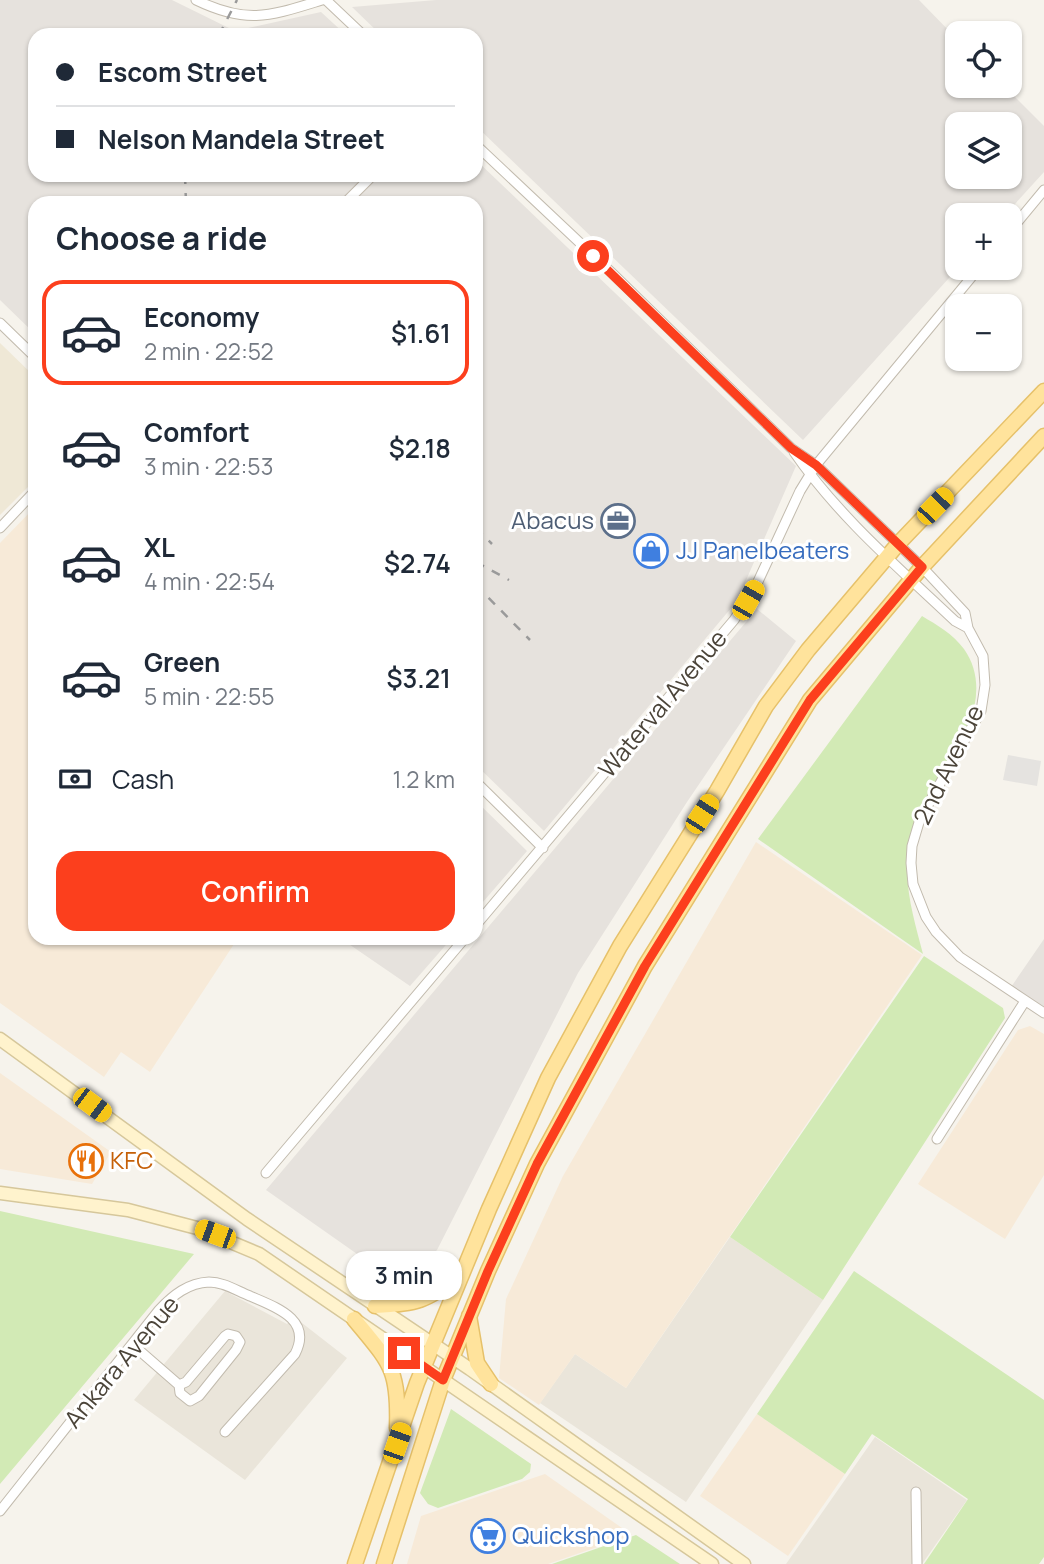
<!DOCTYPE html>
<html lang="en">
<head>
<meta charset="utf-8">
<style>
  :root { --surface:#fff; --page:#f2f2f3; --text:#1f2937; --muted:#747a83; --line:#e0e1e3; --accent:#fc3f1d }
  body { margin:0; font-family:Manrope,sans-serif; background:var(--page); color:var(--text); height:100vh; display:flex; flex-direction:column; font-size:26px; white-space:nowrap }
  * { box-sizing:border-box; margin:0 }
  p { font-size:23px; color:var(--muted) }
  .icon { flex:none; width:38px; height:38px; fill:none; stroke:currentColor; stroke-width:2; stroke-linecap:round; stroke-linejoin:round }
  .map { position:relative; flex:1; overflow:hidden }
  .side { position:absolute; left:28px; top:196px; width:455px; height:749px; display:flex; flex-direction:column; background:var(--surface); border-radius:21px; box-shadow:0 2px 5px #0004 }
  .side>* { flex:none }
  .guide { position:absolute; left:28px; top:28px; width:455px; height:154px; border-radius:21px; box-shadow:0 2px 5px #0004; display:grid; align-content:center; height:154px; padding:0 28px; background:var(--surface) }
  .buttons { position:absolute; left:945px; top:21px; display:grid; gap:14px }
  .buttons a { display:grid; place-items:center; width:77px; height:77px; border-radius:14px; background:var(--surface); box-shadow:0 2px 5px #0004; font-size:35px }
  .end { position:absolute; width:32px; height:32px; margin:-16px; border:9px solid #fc3f1d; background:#fff; box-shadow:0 0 0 4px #fff }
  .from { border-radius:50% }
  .bubble { position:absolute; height:49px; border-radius:21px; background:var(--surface); box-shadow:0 2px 5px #0004; font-size:23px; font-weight:600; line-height:49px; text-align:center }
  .car { position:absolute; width:21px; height:42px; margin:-21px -10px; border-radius:9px; box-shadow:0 0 5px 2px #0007; background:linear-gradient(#f5c518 24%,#345 0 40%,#f5c518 0 76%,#345 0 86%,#f5c518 0) }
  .guide b { display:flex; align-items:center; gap:24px; height:66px; font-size:26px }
  .guide b+b { border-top:2px solid var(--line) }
  .guide i { width:18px; height:18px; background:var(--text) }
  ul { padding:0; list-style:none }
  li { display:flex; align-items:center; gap:21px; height:105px; margin:0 14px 10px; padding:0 14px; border:4px solid transparent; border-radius:21px }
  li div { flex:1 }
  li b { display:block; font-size:26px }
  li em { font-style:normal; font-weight:600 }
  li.active { border-color:var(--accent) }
  li>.icon { width:63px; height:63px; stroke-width:1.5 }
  h2 { padding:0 28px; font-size:32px; line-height:84px }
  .pay { display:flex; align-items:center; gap:18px; height:77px; padding:0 28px; font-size:26px }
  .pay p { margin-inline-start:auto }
  .cta { display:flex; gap:14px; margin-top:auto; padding:14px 28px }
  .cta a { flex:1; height:80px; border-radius:21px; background:var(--accent); color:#fff; font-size:28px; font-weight:600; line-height:80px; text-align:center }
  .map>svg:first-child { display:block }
  .residential { fill:#eae5da }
  .commercial { fill:#f7ead8 }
  .industrial { fill:#e6e2dd; fill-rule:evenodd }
  .education { fill:#efe8d6 }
  .green { fill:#d2eab5 }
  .parking { fill:#e5e3e0 }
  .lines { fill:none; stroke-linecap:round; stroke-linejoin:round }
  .minor-casing { stroke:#c2bbae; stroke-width:11 }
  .secondary-casing { stroke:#d6c79b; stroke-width:15 }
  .primary-casing { stroke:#e6c16a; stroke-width:17 }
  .minor { stroke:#fff; stroke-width:9 }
  .secondary { stroke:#fff3cd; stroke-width:12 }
  .primary { stroke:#ffe39c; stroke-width:14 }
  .rail { stroke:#9a9a9a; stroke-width:2.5; stroke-dasharray:9 9; stroke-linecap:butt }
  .route { stroke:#fc3f1d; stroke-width:9 }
  .labels { text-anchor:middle; stroke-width:6; stroke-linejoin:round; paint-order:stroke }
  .service-label { font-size:24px; fill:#4e5e75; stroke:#fff; text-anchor:end }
  .shop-label { font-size:24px; fill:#366cbe; stroke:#fff; text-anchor:start }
  .street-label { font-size:24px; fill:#4b4439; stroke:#fff }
  .food-label { font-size:24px; fill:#c56008; stroke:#fff; text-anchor:start }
</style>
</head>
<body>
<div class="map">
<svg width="1044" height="1564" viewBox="0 0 1044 1564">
  <rect width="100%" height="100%" fill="#f6f3ec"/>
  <!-- residential -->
  <path class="residential" d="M 730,1237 L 823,1300 L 686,1502 L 540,1403 L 575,1354 L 626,1388 Z
    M 225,1291 L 287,1324 L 293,1316 L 347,1358 L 245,1480 L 134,1400 Z
    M 875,1437 L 967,1500 L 922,1564 L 786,1564 Z"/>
  <!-- commercial -->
  <path class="commercial" d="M 35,507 L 35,938 L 238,938 L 150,1072 L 121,1052 L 104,1077 L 0,1003 L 0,543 Z
    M 756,842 L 922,955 L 626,1388 L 575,1354 L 539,1405 L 499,1378 L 506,1299 L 563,1176 Z
    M 1030,1026 L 1044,1034 L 1044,1175 L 1005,1239 L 918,1184 L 1018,1030 Z
    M 0,1073 L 111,1152 L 92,1184 L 0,1169 Z
    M 757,1414 L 845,1474 L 788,1556 L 700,1496 Z
    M 545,1474 L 632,1535 L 548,1564 L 407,1564 L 421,1516 Z"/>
  <!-- industrial -->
  <path class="industrial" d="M 0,0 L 172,0 L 235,31 L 321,12 L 346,35 L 35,35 L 35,175 L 476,175 L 476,160 L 796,466 L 737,601 L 544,831 L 476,765 L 476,203 L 35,203 L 35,334 L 0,300 Z
    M 436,0 L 919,0 L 957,39 L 957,86 L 1004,86 L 1044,126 L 1044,172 L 1005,215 L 957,215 L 958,268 L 803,440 L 476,126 L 476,35 L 381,35 L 352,7 ZM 957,124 L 1010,124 L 1010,177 L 957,177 Z
    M 757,609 L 796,641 L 687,802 L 578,973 L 437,1250 L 415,1271 L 387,1275 L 266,1190 Z
    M 476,801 L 527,851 L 476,910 Z
    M 340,938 L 452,938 L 410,986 Z
    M 1044,939 L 1044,1013 L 1009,990 Z"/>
  <!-- education -->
  <path class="education" d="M 0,343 L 35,377 L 35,480 L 0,515 Z"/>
  <!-- green -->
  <path class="green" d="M 922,616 C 937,625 953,634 964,649 C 1008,712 921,791 909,853 C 903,886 915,922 923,954 L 758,839 Z
    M 924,956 L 1003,1008 L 1005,1018 L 823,1300 L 730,1237 Z
    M 0,1211 L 194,1254 L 0,1484 Z
    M 854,1271 L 1044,1400 L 1044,1557 L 1039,1564 L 924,1564 L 968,1499 L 872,1434 L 845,1474 L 757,1414 Z
    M 451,1409 L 531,1464 L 530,1472 L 522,1479 L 438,1508 L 428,1504 L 420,1493 Z
    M 636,1535 L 680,1564 L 552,1564 Z"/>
  <!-- parking -->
  <path class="parking" d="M 1008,755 L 1041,761 L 1037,786 L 1003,780 Z"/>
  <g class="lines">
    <!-- minor casing -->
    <g class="minor-casing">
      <path id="minor" d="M 196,0 C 248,25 270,16 322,0
        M 326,0 L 363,35
        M 476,145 L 613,274 L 791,448 L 816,465 L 922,567 L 965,613 L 968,628 L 983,656 L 985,685 L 981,711 L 920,819 L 912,846 L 911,863 L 913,884 L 926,917 L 936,932 L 960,957 L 1044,1013
        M 345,203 L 373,175
        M 1010,231 L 1044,190
        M 0,323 L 35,357
        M 794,452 C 838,516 899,568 955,621 L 968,628
        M 0,528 L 35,491
        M 476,782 L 543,848
        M 476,925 L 734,620 L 755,588 L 800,491 L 816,465 L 979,268
        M 937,1139 L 1025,1001
        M 266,1173 L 465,938
        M 133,1345 L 179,1385 L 180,1393 L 190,1401 L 199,1396 L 236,1350 L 240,1342 L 236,1336 L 228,1334 L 225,1336 L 186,1382 L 179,1385
        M 916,1492 L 917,1564
        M 0,1511 L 159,1310 C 173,1295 188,1283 209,1282 C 224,1282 237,1291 250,1296 C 275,1307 313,1319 295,1354 L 225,1432"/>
    </g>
    <!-- secondary casing -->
    <g class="secondary-casing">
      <path id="secondary" d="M 0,1039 L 247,1219 L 470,1369 L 744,1564
        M 0,1193 L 128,1210 L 197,1228 L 259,1254 L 712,1564"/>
    </g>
    <!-- primary casing -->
    <g class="primary-casing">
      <path id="primary" d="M 375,1306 C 417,1304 426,1301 460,1276
        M 469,1316 L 477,1363 L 491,1384
        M 354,1319 C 390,1363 399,1368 397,1428
        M 355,1564 L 417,1383 L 489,1209 L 548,1078 L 620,946 L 717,791 L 766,706 L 808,650 L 898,544 L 1044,391
        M 384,1564 L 443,1380 L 488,1271 L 537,1164 L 645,966 L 810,700 L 922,567 L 1044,436"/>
    </g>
    <!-- minor -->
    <use href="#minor" class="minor"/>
    <!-- secondary -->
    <use href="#secondary" class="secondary"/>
    <!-- primary -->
    <use href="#primary" class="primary"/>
    <!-- rail -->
    <path class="rail" d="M 219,35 L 237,0
      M 185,175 L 186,203
      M 476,528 L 492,544
      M 476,562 L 509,580
      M 476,585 L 530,640"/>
  </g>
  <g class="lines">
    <!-- route -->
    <path class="route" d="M 404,1353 L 443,1380 L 488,1271 L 537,1164 L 645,966 L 810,700 L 922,567 L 816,465 L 791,448 L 593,256"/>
  </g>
  <!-- icons -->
  <defs>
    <g id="office-ring" transform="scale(1.75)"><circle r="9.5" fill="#fff" stroke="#5c6f8a" stroke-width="1.5"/><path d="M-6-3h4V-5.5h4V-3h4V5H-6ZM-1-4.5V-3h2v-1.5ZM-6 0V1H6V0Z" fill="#5c6f8a"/></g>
    <g id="shop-ring" transform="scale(1.75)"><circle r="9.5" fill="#fff" stroke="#3f7fe0" stroke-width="1.5"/><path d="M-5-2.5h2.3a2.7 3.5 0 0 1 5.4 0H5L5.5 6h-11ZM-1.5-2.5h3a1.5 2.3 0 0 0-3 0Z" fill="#3f7fe0"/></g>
    <g id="restaurant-ring" transform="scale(1.75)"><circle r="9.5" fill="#fff" stroke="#e8710a" stroke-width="1.5"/><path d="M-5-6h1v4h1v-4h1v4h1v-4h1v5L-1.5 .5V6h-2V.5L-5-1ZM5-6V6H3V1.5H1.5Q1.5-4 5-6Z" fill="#e8710a"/></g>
    <g id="supermarket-ring" transform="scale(1.75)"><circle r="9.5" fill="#fff" stroke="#3f7fe0" stroke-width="1.5"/><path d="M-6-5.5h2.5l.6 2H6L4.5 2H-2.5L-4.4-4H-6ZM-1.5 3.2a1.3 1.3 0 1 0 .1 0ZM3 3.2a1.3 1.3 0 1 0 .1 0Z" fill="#3f7fe0"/></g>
  </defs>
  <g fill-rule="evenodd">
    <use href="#office-ring" x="618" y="521"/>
    <use href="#shop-ring" x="651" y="551"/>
    <use href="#restaurant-ring" x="86" y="1161"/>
    <use href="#supermarket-ring" x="488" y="1536"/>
  </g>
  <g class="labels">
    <!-- service labels -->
    <g class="service-label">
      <text x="594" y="529">Abacus</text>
    </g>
    <!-- shop labels -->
    <g class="shop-label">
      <text x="676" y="559">JJ Panelbeaters</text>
      <text x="512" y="1544">Quickshop</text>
    </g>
    <!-- street labels -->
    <g class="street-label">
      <text transform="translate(663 704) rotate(-50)" y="8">Waterval Avenue</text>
      <text transform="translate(949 765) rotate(-64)" y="8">2nd Avenue</text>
      <text transform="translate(122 1362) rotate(-50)" y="8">Ankara Avenue</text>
    </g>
    <!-- food labels -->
    <g class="food-label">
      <text x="110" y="1169">KFC</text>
    </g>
  </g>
</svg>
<div class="buttons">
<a><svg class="icon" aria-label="locate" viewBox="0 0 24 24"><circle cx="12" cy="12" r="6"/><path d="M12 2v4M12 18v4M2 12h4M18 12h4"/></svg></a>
<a><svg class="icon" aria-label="layers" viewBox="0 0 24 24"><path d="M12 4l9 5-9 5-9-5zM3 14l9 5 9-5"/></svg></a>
<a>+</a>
<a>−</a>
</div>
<i class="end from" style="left:593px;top:256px"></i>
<i class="end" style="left:404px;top:1353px"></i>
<div class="bubble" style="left:346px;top:1251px;width:116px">3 min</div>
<i class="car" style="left:935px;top:506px;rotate:44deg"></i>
<i class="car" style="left:748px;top:600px;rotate:30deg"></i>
<i class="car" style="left:702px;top:814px;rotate:33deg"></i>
<i class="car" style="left:92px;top:1105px;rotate:127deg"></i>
<i class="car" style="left:215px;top:1234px;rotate:290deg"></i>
<i class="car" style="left:397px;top:1443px;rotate:19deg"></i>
<div class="guide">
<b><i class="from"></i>Escom Street</b>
<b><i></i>Nelson Mandela Street</b>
</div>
<section class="side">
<h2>Choose a ride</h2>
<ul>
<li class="active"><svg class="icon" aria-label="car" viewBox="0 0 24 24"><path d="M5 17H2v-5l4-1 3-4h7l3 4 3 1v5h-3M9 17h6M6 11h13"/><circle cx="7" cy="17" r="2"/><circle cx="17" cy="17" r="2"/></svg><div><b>Economy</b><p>2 min · 22:52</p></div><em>$1.61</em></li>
<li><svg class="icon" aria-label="car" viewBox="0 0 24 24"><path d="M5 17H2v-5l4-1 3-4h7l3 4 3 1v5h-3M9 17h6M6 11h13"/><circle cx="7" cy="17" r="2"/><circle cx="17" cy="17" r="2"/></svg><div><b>Comfort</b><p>3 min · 22:53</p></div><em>$2.18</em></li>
<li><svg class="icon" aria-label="car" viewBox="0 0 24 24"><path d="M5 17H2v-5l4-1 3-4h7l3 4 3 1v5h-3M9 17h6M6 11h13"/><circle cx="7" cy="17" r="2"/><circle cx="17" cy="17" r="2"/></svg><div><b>XL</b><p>4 min · 22:54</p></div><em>$2.74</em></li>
<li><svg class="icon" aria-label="car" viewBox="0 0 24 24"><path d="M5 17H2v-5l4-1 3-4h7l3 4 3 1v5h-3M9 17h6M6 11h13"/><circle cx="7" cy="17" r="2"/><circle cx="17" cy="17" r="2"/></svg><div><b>Green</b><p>5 min · 22:55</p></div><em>$3.21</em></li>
</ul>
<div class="pay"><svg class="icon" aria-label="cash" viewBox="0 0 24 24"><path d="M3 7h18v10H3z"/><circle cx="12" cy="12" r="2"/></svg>Cash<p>1.2 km</p></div>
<div class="cta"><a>Confirm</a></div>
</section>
</div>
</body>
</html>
